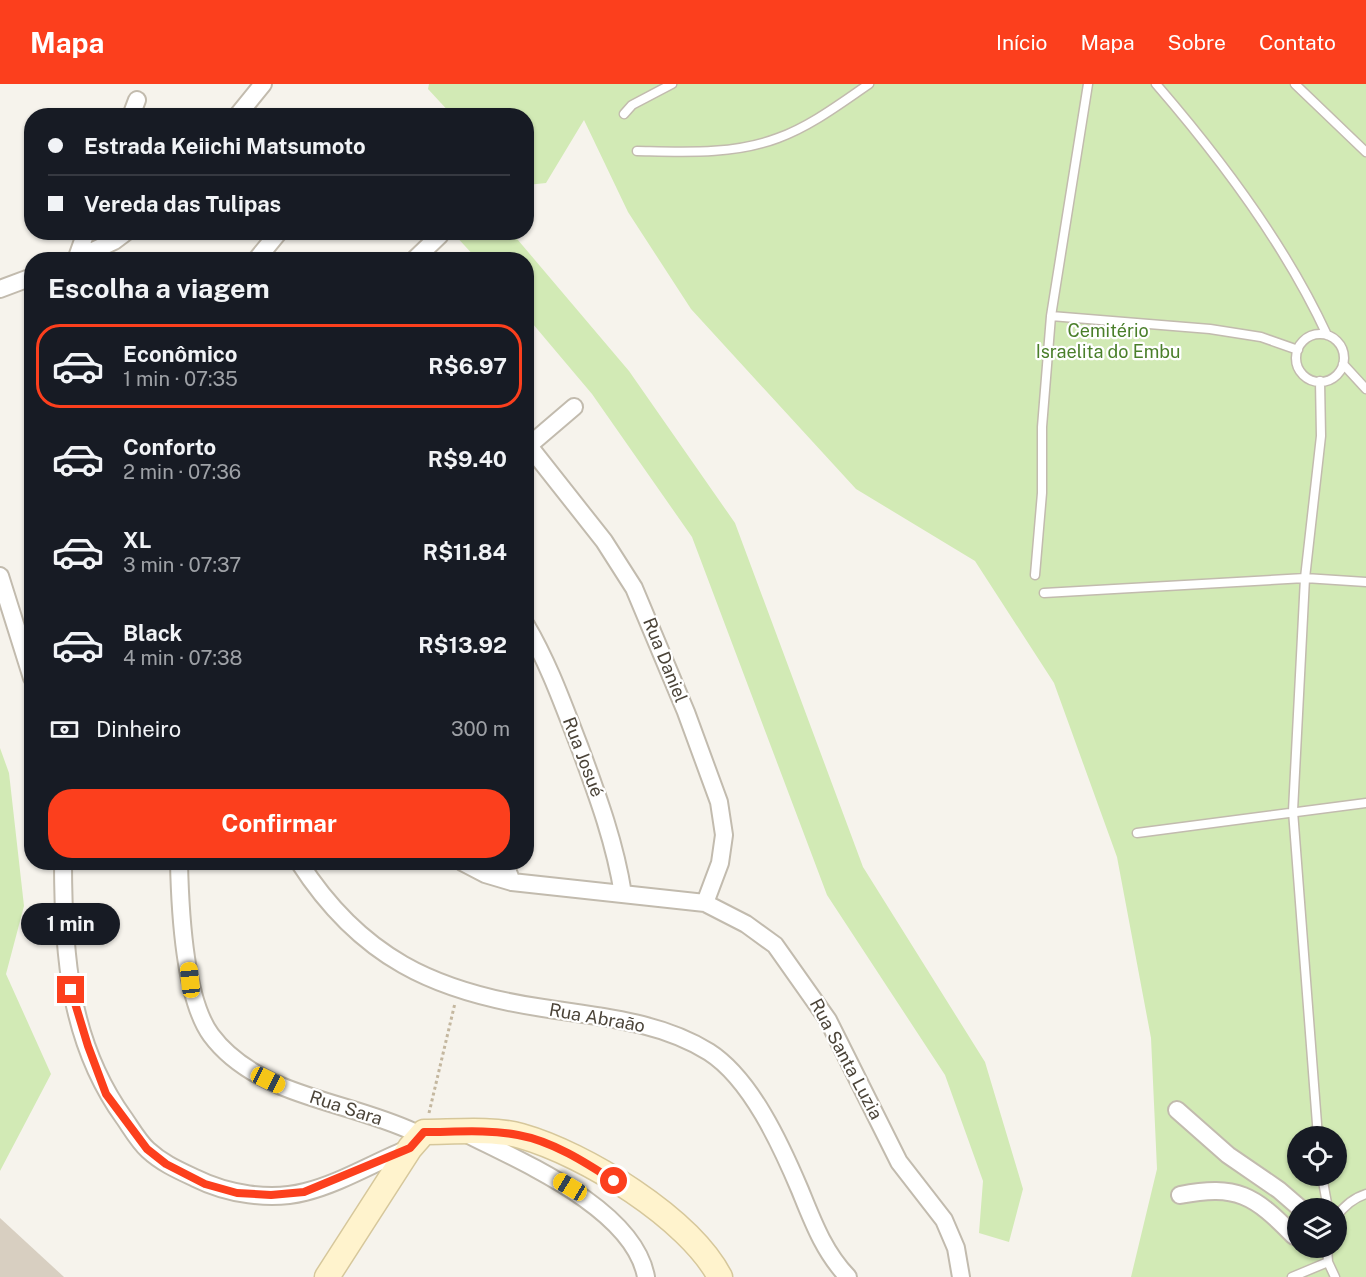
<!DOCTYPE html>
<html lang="pt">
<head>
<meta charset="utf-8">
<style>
  :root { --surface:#171b24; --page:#242831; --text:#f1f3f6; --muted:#9ea1a6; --line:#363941; --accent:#fc3f1d }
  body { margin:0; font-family:"Public Sans",sans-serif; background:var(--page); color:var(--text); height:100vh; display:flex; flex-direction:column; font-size:22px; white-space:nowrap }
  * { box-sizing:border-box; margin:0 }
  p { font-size:20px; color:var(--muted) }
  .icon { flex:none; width:33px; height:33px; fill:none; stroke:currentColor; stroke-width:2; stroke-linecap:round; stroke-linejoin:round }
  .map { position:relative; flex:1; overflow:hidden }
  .details { position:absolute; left:24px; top:168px; width:510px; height:618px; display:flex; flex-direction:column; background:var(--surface); border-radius:24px; box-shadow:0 2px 4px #0004 }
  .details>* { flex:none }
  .hud { position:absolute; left:24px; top:24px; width:510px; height:132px; border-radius:24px; box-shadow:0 2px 4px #0004; display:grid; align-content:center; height:132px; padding:0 24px; background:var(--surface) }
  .controls { position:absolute; left:1287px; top:1042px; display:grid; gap:12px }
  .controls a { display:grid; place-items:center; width:60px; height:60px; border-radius:50%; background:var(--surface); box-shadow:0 2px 4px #0004; font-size:30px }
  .end { position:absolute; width:27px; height:27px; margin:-14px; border:8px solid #fc3f1d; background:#fff; box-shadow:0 0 0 3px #fff }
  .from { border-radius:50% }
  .bubble { position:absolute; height:42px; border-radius:21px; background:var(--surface); box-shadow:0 2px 4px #0004; font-size:20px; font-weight:700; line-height:42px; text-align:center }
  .car { position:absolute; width:18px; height:36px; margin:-18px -9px; border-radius:8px; box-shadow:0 0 4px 2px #0007; background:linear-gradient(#f5c518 24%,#345 0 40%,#f5c518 0 76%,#345 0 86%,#f5c518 0) }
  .hud b { display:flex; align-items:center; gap:21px; height:57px; font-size:22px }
  .hud b+b { border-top:2px solid var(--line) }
  .hud i { width:15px; height:15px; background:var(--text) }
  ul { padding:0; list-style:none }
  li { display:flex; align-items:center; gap:18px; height:84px; margin:0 12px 9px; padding:0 12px; border:3px solid transparent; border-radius:24px }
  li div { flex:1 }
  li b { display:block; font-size:22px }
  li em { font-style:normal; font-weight:700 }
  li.current { border-color:var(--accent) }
  li>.icon { width:54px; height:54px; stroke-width:1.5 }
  h2 { padding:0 24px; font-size:27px; line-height:72px }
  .pay { display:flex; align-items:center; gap:15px; height:66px; padding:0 24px; font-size:22px }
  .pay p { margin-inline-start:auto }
  .primary-button { display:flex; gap:12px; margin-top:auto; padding:12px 24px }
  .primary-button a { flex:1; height:69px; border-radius:24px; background:var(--accent); color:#fff; font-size:24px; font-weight:700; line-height:69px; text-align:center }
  header { display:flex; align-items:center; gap:36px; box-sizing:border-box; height:84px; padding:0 30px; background:var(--accent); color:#fff }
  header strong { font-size:28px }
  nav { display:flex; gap:33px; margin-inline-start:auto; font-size:21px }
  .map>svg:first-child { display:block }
  .green { fill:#d2eab5; fill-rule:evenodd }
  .building { fill:#d8cfc1 }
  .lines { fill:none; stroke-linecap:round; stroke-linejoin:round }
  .service-casing { stroke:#c2bbae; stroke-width:11 }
  .minor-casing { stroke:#c2bbae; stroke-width:20 }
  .secondary-casing { stroke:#d6c79b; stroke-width:27 }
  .path { stroke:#c4b79f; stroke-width:3; stroke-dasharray:3 3; stroke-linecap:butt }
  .service { stroke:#fff; stroke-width:8 }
  .minor { stroke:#fff; stroke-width:16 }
  .secondary { stroke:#fff3cd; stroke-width:24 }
  .route { stroke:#fc3f1d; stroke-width:8 }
  .labels { text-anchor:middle; stroke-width:4.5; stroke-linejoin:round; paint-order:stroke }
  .park-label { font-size:18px; fill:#4a7f2a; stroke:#fff }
  .street-label { font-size:18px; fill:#4b4439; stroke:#fff }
</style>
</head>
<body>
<header>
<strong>Mapa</strong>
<nav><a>Início</a><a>Mapa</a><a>Sobre</a><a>Contato</a></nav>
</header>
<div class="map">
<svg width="1366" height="1193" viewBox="0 0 1366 1193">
  <rect width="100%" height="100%" fill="#f6f3ec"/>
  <!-- green -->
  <path class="green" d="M 429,0 L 1366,0 L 1366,1193 L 1131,1193 L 1157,1085 L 1151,954 L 1117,773 L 1054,599 L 975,477 L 856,405 L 691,225 L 628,128 L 584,36 L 546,99 L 527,101 L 526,32 L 452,31 L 428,5 ZM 1298,1053 L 1336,1053 L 1336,1092 L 1298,1092 ZM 1298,1125 L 1336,1125 L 1336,1164 L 1298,1164 Z
    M 453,149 L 512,149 L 629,287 L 735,439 L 863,783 L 985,978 L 1023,1105 L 1009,1158 L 979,1149 L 983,1097 L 945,991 L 827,811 L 692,453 L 592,310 L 527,233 L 526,176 L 477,175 Z
    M 0,664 L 9,689 L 24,822 L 6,890 L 51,990 L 0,1087 Z"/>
  <!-- building -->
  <path class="building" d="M 0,1134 L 64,1193 L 0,1193 Z"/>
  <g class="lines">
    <!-- service casing -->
    <g class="service-casing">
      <path id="service" d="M 1156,0 C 1220,74 1286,162 1327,251
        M 1295,0 L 1366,68
        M 624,30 L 632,21 L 672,0
        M 637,67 C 684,68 733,71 778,54 C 811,42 841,19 869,0
        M 1051,232 L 1210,245 L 1261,253 L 1298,266
        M1296 274a24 24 0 1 1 48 0a24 24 0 1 1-48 0Z
        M 1343,280 L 1366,305
        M 1035,491 L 1042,409 L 1042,343 L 1051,232 L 1088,0
        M 1044,509 L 1305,494 L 1366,498
        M 1137,749 L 1366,719
        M 1318,1053 L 1293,727 L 1305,494 L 1321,352 L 1320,297
        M 1322,1092 L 1328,1125
        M 1336,1133 C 1344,1122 1353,1114 1366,1110
        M 1327,1164 L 1328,1178 L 1335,1193
        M 1292,1193 L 1328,1178"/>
    </g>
    <!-- minor casing -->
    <g class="minor-casing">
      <path id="minor" d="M 131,32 L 137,16
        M 237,32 L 263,0
        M 74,176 L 114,157 L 126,148
        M 76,176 L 86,148
        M 256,176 L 279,148
        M 414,176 L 440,151
        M 0,205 L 32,193
        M 529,362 L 604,457 L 634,504 L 686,628 L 719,718 L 724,751 L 720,779 L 705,819
        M 526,364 L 574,323
        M 0,492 L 32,594
        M 526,541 C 549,580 564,623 580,664 C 598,713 615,759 623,810
        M 63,778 C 63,869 69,958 124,1034 C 131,1044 139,1058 148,1066 C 162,1079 178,1086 195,1094 C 227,1110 270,1117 305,1108 C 341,1099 375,1078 410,1064
        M 179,778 C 180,825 184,914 211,951 C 228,974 255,991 281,1002 C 324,1020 371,1028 414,1048 L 424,1048
        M 299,778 C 360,873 434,908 543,924 C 600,933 659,937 709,968 C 751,995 781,1061 800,1106 C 813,1138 824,1168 848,1193
        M 462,778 L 485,790 L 512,798 L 705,819 L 746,840 L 775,861 L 828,936 L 899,1078 L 944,1136 L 956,1164 L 961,1193
        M 504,778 L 512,798
        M 1177,1026 L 1228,1071 L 1279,1106 L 1301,1125
        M 467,1050 C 522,1078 634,1125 646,1193
        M 1180,1111 C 1237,1100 1254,1111 1294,1152"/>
    </g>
    <!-- secondary casing -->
    <g class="secondary-casing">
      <path id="secondary" d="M 327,1193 L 410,1064 L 424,1048 C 453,1048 493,1044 521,1052 C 585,1070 689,1134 720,1193"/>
    </g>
    <!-- path -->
    <path class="path" d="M 429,1029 L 455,919"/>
    <!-- service -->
    <use href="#service" class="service"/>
    <!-- minor -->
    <use href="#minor" class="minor"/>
    <!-- secondary -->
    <use href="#secondary" class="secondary"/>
  </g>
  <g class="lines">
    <!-- route -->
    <path class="route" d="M 71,906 L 88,962 L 106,1010 L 147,1065 L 166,1080 L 205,1100 L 237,1109 L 271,1111 L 304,1108 L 410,1064 L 424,1048 C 455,1048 487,1045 518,1051 C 552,1057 585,1078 614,1097"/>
  </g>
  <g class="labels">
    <!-- park labels -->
    <g class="park-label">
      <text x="1108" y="253">Cemitério<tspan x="1108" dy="21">Israelita do Embu</tspan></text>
    </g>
    <!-- street labels -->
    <g class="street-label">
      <text transform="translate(665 576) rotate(68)" y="6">Rua Daniel</text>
      <text transform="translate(583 673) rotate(69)" y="6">Rua Josué</text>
      <text transform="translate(597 934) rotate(10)" y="6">Rua Abraão</text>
      <text transform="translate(846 975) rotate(62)" y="6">Rua Santa Luzia</text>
      <text transform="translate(346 1024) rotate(18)" y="6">Rua Sara</text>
    </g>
  </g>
</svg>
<div class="controls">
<a><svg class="icon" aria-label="locate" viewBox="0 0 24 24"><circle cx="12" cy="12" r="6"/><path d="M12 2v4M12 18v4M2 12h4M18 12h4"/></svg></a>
<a><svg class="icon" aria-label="layers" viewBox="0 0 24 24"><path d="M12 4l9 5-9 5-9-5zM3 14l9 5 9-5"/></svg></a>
</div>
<i class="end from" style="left:614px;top:1097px"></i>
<i class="end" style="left:71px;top:906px"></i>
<div class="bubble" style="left:21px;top:819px;width:99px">1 min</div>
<i class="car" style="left:190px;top:896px;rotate:354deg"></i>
<i class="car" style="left:268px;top:996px;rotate:116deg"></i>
<i class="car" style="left:570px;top:1103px;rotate:301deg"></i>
<div class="hud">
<b><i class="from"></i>Estrada Keiichi Matsumoto</b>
<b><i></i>Vereda das Tulipas</b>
</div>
<section class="details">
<h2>Escolha a viagem</h2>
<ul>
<li class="current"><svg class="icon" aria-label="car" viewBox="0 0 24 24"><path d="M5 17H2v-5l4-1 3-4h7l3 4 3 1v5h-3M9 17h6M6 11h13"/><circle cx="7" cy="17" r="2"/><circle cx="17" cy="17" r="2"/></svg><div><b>Econômico</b><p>1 min · 07:35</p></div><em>R$6.97</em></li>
<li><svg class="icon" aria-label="car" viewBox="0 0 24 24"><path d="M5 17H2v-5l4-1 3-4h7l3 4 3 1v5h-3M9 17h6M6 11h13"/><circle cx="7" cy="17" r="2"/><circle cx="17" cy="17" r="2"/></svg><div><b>Conforto</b><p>2 min · 07:36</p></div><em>R$9.40</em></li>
<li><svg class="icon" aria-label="car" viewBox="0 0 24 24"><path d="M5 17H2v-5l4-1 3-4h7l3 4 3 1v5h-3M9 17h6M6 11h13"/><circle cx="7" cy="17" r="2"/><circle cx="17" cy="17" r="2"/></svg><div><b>XL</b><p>3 min · 07:37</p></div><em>R$11.84</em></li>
<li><svg class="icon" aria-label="car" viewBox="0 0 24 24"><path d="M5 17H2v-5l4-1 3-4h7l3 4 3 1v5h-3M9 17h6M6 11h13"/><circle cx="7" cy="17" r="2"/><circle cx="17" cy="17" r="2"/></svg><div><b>Black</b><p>4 min · 07:38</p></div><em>R$13.92</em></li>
</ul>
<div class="pay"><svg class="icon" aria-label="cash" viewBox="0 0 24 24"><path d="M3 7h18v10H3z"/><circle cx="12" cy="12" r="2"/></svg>Dinheiro<p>300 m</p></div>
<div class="primary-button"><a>Confirmar</a></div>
</section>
</div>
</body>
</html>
